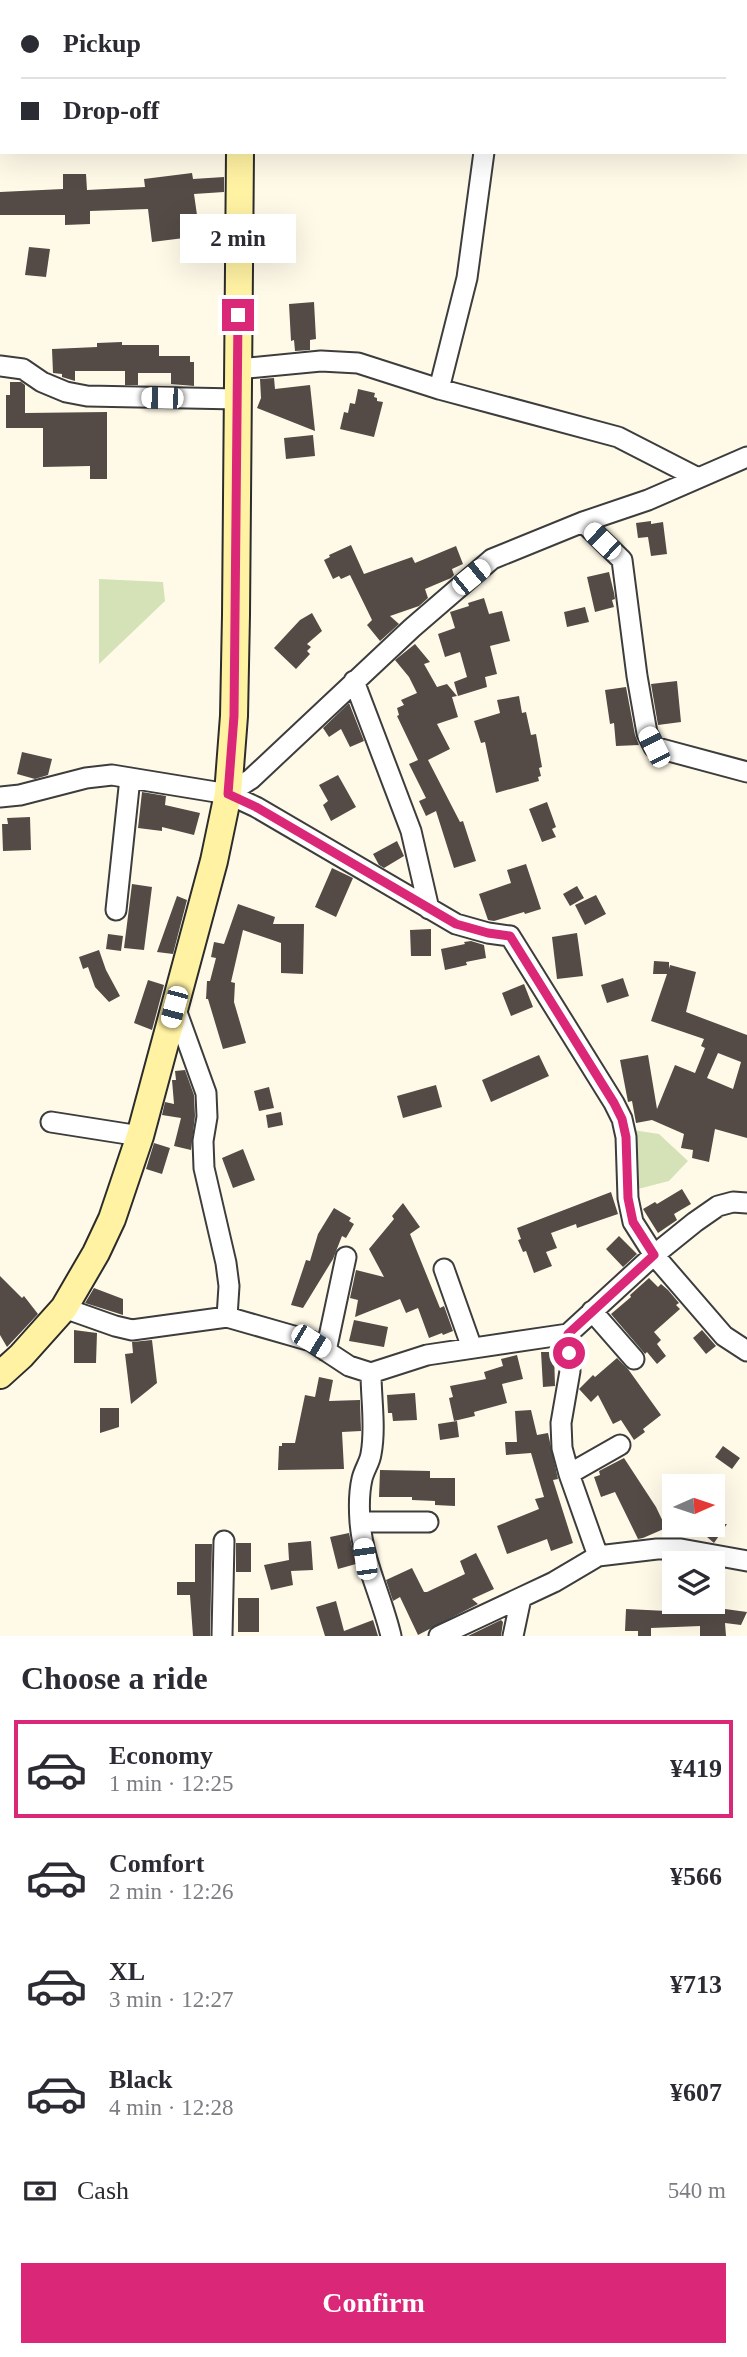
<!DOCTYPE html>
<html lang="en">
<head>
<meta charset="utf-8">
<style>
  :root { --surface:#fff; --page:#f2f2f3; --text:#2b2b33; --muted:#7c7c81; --line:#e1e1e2; --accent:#db2777 }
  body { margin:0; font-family:Georgia,serif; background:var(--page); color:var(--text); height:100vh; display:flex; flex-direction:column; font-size:26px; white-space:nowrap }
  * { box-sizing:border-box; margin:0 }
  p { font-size:23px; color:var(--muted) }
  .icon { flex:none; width:38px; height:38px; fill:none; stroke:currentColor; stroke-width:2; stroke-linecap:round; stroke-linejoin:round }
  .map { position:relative; height:1636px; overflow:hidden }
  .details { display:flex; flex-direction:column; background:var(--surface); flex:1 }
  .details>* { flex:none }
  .banner { position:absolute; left:0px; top:0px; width:747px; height:154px; box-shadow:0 7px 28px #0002; display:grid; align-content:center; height:154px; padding:0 21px; background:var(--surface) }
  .needle { width:46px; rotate:87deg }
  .fabs { position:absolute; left:662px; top:1474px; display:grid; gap:14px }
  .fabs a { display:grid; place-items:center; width:63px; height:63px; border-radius:0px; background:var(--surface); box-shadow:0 7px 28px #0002; font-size:35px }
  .end { position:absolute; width:32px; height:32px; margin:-16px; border:9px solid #db2777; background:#fff; box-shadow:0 0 0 4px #fff }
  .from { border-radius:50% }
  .bubble { position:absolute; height:49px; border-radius:0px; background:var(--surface); box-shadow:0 7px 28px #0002; font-size:23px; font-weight:700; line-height:49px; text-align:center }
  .car { position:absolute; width:21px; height:42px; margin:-21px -10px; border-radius:9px; box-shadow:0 0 5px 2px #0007; background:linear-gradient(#fff 24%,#345 0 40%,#fff 0 76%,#345 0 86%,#fff 0) }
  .banner b { display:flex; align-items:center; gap:24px; height:66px; font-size:26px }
  .banner b+b { border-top:2px solid var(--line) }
  .banner i { width:18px; height:18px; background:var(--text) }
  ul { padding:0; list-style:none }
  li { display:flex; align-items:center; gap:21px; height:98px; margin:0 14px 10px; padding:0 7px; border:4px solid transparent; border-radius:0px }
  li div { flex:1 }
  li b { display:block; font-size:26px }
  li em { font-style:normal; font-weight:700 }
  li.selected { border-color:var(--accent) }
  li>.icon { width:63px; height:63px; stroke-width:1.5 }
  h2 { padding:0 21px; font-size:32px; line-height:84px }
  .pay { display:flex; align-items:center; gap:18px; height:77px; padding:0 21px; font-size:26px }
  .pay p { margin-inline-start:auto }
  .action { display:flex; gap:14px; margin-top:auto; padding:14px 21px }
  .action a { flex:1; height:80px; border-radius:0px; background:var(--accent); color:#fff; font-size:28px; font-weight:700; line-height:80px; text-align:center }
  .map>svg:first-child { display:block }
  .cemetery { fill:#d5e2b7 }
  .building { fill:#544b46; fill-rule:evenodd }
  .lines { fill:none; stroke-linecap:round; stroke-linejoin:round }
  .street-casing { stroke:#3d3d3d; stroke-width:23 }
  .secondary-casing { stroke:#2c2c2c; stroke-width:30 }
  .street { stroke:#fff; stroke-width:19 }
  .secondary { stroke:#fff2a3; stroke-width:26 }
  .route { stroke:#db2777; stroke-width:9 }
</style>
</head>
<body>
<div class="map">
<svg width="747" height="1636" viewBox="0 0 747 1636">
  <rect width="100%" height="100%" fill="#fffae8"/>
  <!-- cemetery -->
  <path class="cemetery" d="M 99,579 L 163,582 L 165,601 L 99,664 Z
    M 633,1130 L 659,1134 L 688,1161 L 669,1181 L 638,1189 Z"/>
  <!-- building -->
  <path class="building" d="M 192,173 L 193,179 L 224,177 L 224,192 L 194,194 L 200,236 L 152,242 L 148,209 L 90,211 L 90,224 L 65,225 L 65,215 L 0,215 L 0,192 L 63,189 L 63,174 L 86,174 L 87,190 L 145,187 L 144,179 Z
    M 29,247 L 50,249 L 46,277 L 25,275 Z
    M 314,302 L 316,339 L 310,340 L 310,350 L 295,351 L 294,340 L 291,341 L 289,304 Z
    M 122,342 L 122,345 L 159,345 L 159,356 L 190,356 L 190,362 L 194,362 L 194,386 L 171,384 L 171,373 L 138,373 L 138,385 L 125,385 L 125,371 L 75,371 L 75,381 L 62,377 L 62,374 L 53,373 L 52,349 L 97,347 L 97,343 Z
    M 274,378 L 275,389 L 310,385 L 315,431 L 257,408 L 261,398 L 260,379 Z
    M 10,382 L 21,382 L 25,385 L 25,413 L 107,412 L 107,479 L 90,479 L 90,466 L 43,467 L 43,428 L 6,428 L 6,395 L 10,395 Z
    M 358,389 L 375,393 L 374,397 L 377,398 L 377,401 L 383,402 L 374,437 L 340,429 L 344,412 L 348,413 L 350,403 L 355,404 Z
    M 313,435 L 315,456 L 286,459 L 284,438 Z
    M 651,521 L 651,524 L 663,522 L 667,554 L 651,556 L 648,537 L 638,538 L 636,523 Z
    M 351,545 L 364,574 L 412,557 L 415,563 L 456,546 L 463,564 L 452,569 L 454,575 L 451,578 L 425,589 L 428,598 L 419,606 L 390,616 L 399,624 L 380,641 L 367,625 L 372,620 L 350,575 L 341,579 L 339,576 L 333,579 L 324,560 L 330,557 L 329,555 Z
    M 609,572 L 614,593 L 615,599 L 612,600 L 614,607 L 595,612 L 587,577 Z
    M 484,598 L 489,614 L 502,611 L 510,641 L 490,646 L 497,674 L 485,677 L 487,687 L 458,696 L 454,682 L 467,677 L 460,652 L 445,657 L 438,634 L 455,628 L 450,612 L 469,606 L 468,603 Z
    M 585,607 L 589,622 L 567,627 L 564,612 Z
    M 312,613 L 322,631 L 307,644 L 311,647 L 307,651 L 310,654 L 296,669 L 274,648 L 300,620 Z
    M 415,644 L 430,662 L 424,664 L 437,687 L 447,684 L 457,696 L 452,697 L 458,717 L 437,724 L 450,749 L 428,760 L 460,822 L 463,821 L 476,861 L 454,868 L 436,811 L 426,816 L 419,801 L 426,798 L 409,764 L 418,760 L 397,716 L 399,715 L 397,708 L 404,705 L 401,700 L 417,693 L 409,677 L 395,660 Z
    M 677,681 L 681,722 L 658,725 L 651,684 Z
    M 626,687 L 635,735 L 639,745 L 616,746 L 614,723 L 610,724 L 605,690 Z
    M 519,696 L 522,713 L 526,712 L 531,735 L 536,734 L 542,767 L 539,768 L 541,776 L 538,777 L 539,781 L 496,793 L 485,742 L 481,743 L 474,721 L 500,713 L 497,700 Z
    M 349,703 L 364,741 L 350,747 L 341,729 L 329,737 L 323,728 Z
    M 22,752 L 52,759 L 48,775 L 35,779 L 17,774 Z
    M 338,775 L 356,807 L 331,821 L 323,805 L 328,801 L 319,785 Z
    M 142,792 L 166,796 L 165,805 L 200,813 L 194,835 L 162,827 L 162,831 L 138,828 Z
    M 547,802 L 556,827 L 552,829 L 556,837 L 542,842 L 529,809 Z
    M 30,817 L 31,850 L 3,851 L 2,824 L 8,824 L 7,818 Z
    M 397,841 L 404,856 L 384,868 L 379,865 L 373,854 Z
    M 526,864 L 541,909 L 525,914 L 524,912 L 494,921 L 488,920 L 479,894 L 511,883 L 507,870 Z
    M 332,868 L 353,878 L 336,917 L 315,907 Z
    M 132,884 L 152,887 L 144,950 L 124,948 Z
    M 577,886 L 584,898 L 570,906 L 563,894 Z
    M 596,895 L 606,914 L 585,925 L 575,905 Z
    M 177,896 L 187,900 L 173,954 L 157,952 Z
    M 238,904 L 275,917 L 273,924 L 304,924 L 303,974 L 281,973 L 281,943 L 243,930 L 231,982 L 235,983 L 234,1002 L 246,1043 L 223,1049 L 208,999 L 206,999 L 207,981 L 210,981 L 216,958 L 211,957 L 214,942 L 224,944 Z
    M 431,929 L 431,956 L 411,956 L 410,930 Z
    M 577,933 L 583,976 L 557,979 L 552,937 Z
    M 108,934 L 123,936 L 121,951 L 106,949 Z
    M 471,941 L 484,945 L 486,958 L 466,962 L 467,965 L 445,970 L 441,949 L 465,944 L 464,942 Z
    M 99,950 L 106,970 L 120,996 L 109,1002 L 95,987 L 88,967 L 83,969 L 79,957 Z
    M 654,961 L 669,962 L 669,969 L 670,965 L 696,972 L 686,1012 L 747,1035 L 747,1138 L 715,1129 L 709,1162 L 692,1158 L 693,1150 L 681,1148 L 684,1134 L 652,1120 L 636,1123 L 632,1101 L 628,1102 L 620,1060 L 648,1055 L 657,1109 L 675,1065 L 695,1073 L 705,1048 L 701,1046 L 704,1039 L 651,1021 L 667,974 L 653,974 ZM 718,1053 L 741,1062 L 733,1089 L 707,1078 Z
    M 623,978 L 629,996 L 607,1003 L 601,985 Z
    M 148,980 L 164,985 L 152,1030 L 134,1023 Z
    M 524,984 L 533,1007 L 511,1016 L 502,993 Z
    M 539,1055 L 549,1076 L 491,1102 L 482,1080 Z
    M 185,1070 L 194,1095 L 195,1116 L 191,1150 L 174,1146 L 181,1118 L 162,1115 L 165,1102 L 174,1104 L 172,1080 L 176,1080 L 175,1071 Z
    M 436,1085 L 442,1107 L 403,1118 L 397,1096 Z
    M 269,1087 L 274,1108 L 259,1111 L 254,1091 Z
    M 281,1112 L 283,1125 L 268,1128 L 266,1115 Z
    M 154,1143 L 170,1148 L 162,1174 L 146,1169 Z
    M 243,1149 L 255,1180 L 233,1188 L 222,1158 Z
    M 682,1189 L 691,1204 L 674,1214 L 677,1220 L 658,1233 L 643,1209 L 655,1202 L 657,1204 Z
    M 611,1192 L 618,1214 L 577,1228 L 576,1224 L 551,1233 L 557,1248 L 546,1252 L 552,1266 L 534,1273 L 526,1251 L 523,1252 L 518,1240 L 521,1239 L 517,1228 Z
    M 403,1203 L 420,1227 L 410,1234 L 440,1308 L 444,1306 L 453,1331 L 443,1335 L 442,1333 L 429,1338 L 418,1308 L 406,1313 L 400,1299 L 355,1317 L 358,1300 L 350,1298 L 356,1270 L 384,1277 L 369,1249 L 394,1219 L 392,1216 Z
    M 334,1208 L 351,1218 L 349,1221 L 354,1224 L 346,1238 L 342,1236 L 333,1259 L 303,1308 L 291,1305 L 306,1260 L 310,1261 L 318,1234 Z
    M 619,1236 L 637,1254 L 623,1267 L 606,1249 Z
    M 0,1276 L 22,1298 L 24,1296 L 38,1314 L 7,1347 L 0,1335 Z
    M 649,1278 L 658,1287 L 661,1284 L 668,1290 L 679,1303 L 676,1305 L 680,1309 L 654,1332 L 661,1340 L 657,1344 L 666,1356 L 657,1364 L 647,1352 L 645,1354 L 611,1314 L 631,1297 L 630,1295 Z
    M 94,1288 L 123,1299 L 123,1315 L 85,1303 Z
    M 354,1320 L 388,1327 L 384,1347 L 349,1341 Z
    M 74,1330 L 97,1333 L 96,1363 L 74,1363 Z
    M 702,1330 L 716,1346 L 706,1354 L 693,1338 Z
    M 152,1340 L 157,1383 L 131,1404 L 125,1354 L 133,1353 L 132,1342 Z
    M 541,1352 L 554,1352 L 555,1386 L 543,1387 Z
    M 517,1355 L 523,1379 L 502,1384 L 507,1403 L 474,1412 L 475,1416 L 454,1421 L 449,1398 L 453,1397 L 450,1386 L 486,1379 L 484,1372 L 503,1366 L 501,1359 Z
    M 617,1358 L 628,1369 L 661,1415 L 643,1429 L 645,1432 L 634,1440 L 621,1420 L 613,1424 L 598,1395 L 591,1402 L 579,1389 L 593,1375 L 595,1377 Z
    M 319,1377 L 333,1380 L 329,1401 L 360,1400 L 361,1431 L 342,1432 L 344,1469 L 278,1470 L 279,1446 L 282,1446 L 282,1443 L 295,1443 L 305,1395 L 315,1397 Z
    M 415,1393 L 417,1420 L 393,1421 L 392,1413 L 388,1413 L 387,1395 Z
    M 100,1408 L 119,1408 L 119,1427 L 100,1433 Z
    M 531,1410 L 537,1435 L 548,1433 L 558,1479 L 553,1480 L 573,1543 L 551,1551 L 547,1539 L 507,1554 L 497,1526 L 539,1509 L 535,1499 L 544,1497 L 531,1453 L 506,1455 L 505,1442 L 517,1442 L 515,1411 Z
    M 457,1421 L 459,1437 L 440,1440 L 438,1424 Z
    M 723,1446 L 740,1458 L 732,1469 L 715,1457 Z
    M 624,1458 L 656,1507 L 666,1528 L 643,1538 L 638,1539 L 615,1492 L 601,1497 L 594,1477 L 600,1475 L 599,1471 Z
    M 380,1470 L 430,1471 L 430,1478 L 455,1478 L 455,1506 L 435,1505 L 435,1501 L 412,1500 L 412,1497 L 379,1497 Z
    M 692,1524 L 727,1524 L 714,1543 Z
    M 349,1533 L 356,1564 L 338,1569 L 330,1537 Z
    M 311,1541 L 313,1570 L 291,1571 L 293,1585 L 271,1590 L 264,1565 L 289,1560 L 288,1543 Z
    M 236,1543 L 251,1543 L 251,1572 L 236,1572 Z
    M 195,1544 L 212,1544 L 210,1636 L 193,1636 L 190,1595 L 177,1595 L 177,1582 L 195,1582 Z
    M 476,1553 L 494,1589 L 472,1599 L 478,1604 L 418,1635 L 400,1597 L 393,1601 L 386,1580 L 412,1568 L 424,1592 L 427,1592 L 465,1574 L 460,1561 Z
    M 238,1598 L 259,1598 L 259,1632 L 238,1632 Z
    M 336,1601 L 344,1631 L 373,1620 L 378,1636 L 325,1636 L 316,1607 Z
    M 626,1609 L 667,1611 L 725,1609 L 747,1612 L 741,1625 L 725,1623 L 726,1636 L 700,1636 L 700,1626 L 651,1628 L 651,1636 L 638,1636 L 638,1631 L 625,1631 Z
    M 501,1620 L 503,1622 L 501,1636 L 468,1636 Z"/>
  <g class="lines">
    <!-- street casing -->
    <g class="street-casing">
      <path id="street" d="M 514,0 L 521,2
        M 746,63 L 747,64
        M 0,366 L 23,369 L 42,382 L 66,392 L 87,396 L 238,399
        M 238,369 L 321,361 L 358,363 L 439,389 L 618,437 L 698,478
        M 439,389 L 467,278 L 484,152
        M 583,522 L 622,560 L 637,676 L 647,733 L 654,747 L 747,772
        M 354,681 L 411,831 L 429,909
        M 228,794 L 251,779 L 412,628 L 492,559 L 583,522 L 648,500 L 747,457
        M 0,797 L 20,795 L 86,778 L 112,775 L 228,794 L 256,807 L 456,924 L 488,933 L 510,936 L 614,1103 L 622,1119 L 626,1137 L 628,1198 L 633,1222 L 654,1255 L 724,1336 L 747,1351
        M 116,910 L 130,778
        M 175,1007 L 206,1093 L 207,1117 L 203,1141 L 204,1168 L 226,1263 L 229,1286 L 227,1317
        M 51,1122 L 140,1136
        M 444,1269 L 472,1348
        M 64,1308 L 115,1326 L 132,1330 L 227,1317 L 311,1341 L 349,1366 L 371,1373 L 427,1355 L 568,1334 L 654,1255 L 695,1222 L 718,1206 L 733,1202 L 747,1203
        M 592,1311 L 634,1359
        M 568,1334 L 570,1371 L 561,1423 L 562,1448 L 569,1474 L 598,1556
        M 326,1351 L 346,1257
        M 371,1373 C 371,1399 376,1428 371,1454 C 370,1462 364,1470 362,1479 C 359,1492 359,1508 360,1522 C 363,1562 382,1597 391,1636
        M 569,1474 L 620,1445
        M 360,1522 L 428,1522
        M 222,1636 L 224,1541
        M 439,1636 L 554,1582 L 598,1556 L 657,1549 L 681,1549 L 747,1561
        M 513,1636 L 521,1598"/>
    </g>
    <!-- secondary casing -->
    <g class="secondary-casing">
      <path id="secondary" d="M 241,2 L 241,0
        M 0,1375 L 21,1356 L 64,1308 L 96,1253 L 112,1219 L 140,1136 L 214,861 L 228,794 L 234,716 L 236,615 L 240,152"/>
    </g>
    <!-- street -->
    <use href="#street" class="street"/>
    <!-- secondary -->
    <use href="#secondary" class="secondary"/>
  </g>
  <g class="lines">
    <!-- route -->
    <path class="route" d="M 238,315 L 234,716 L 228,794 L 256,807 L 456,924 L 488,933 L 510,936 L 614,1103 L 622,1119 L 626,1137 L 628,1198 L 633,1222 L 654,1255 L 568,1334 L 569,1353"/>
  </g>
</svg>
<div class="fabs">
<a><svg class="needle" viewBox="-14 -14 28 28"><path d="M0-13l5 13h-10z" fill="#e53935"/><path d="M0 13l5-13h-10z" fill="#7c7c81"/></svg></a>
<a><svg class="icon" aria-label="layers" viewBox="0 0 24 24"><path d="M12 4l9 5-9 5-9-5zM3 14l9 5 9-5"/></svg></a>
</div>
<i class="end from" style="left:569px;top:1353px"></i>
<i class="end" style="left:238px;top:315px"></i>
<div class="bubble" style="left:180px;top:214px;width:116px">2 min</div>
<i class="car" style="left:162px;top:398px;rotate:271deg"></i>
<i class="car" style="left:602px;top:541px;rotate:314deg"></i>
<i class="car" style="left:471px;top:577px;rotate:51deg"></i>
<i class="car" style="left:654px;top:747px;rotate:333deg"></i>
<i class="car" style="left:174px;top:1007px;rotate:195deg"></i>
<i class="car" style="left:311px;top:1341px;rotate:121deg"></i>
<i class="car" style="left:365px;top:1559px;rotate:352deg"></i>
<div class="banner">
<b><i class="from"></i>Pickup</b>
<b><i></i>Drop-off</b>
</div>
</div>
<section class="details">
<h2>Choose a ride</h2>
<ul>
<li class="selected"><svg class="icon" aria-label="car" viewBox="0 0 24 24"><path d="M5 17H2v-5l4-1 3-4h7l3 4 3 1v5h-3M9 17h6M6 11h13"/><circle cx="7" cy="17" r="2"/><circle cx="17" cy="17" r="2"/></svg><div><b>Economy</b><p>1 min · 12:25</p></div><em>¥419</em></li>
<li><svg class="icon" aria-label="car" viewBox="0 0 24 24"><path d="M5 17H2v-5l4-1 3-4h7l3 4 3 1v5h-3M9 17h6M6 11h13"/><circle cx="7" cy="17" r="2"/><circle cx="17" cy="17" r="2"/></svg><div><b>Comfort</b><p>2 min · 12:26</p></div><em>¥566</em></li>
<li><svg class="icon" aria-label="car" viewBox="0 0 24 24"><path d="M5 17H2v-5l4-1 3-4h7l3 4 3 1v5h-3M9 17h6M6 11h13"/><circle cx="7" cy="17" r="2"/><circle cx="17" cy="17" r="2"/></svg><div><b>XL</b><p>3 min · 12:27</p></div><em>¥713</em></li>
<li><svg class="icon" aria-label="car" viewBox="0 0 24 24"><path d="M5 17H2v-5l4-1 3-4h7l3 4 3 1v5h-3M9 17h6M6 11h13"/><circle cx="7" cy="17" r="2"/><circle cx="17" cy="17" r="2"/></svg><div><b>Black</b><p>4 min · 12:28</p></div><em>¥607</em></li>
</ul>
<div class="pay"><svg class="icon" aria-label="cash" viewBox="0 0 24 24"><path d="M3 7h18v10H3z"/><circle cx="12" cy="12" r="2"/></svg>Cash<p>540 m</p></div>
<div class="action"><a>Confirm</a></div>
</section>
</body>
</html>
